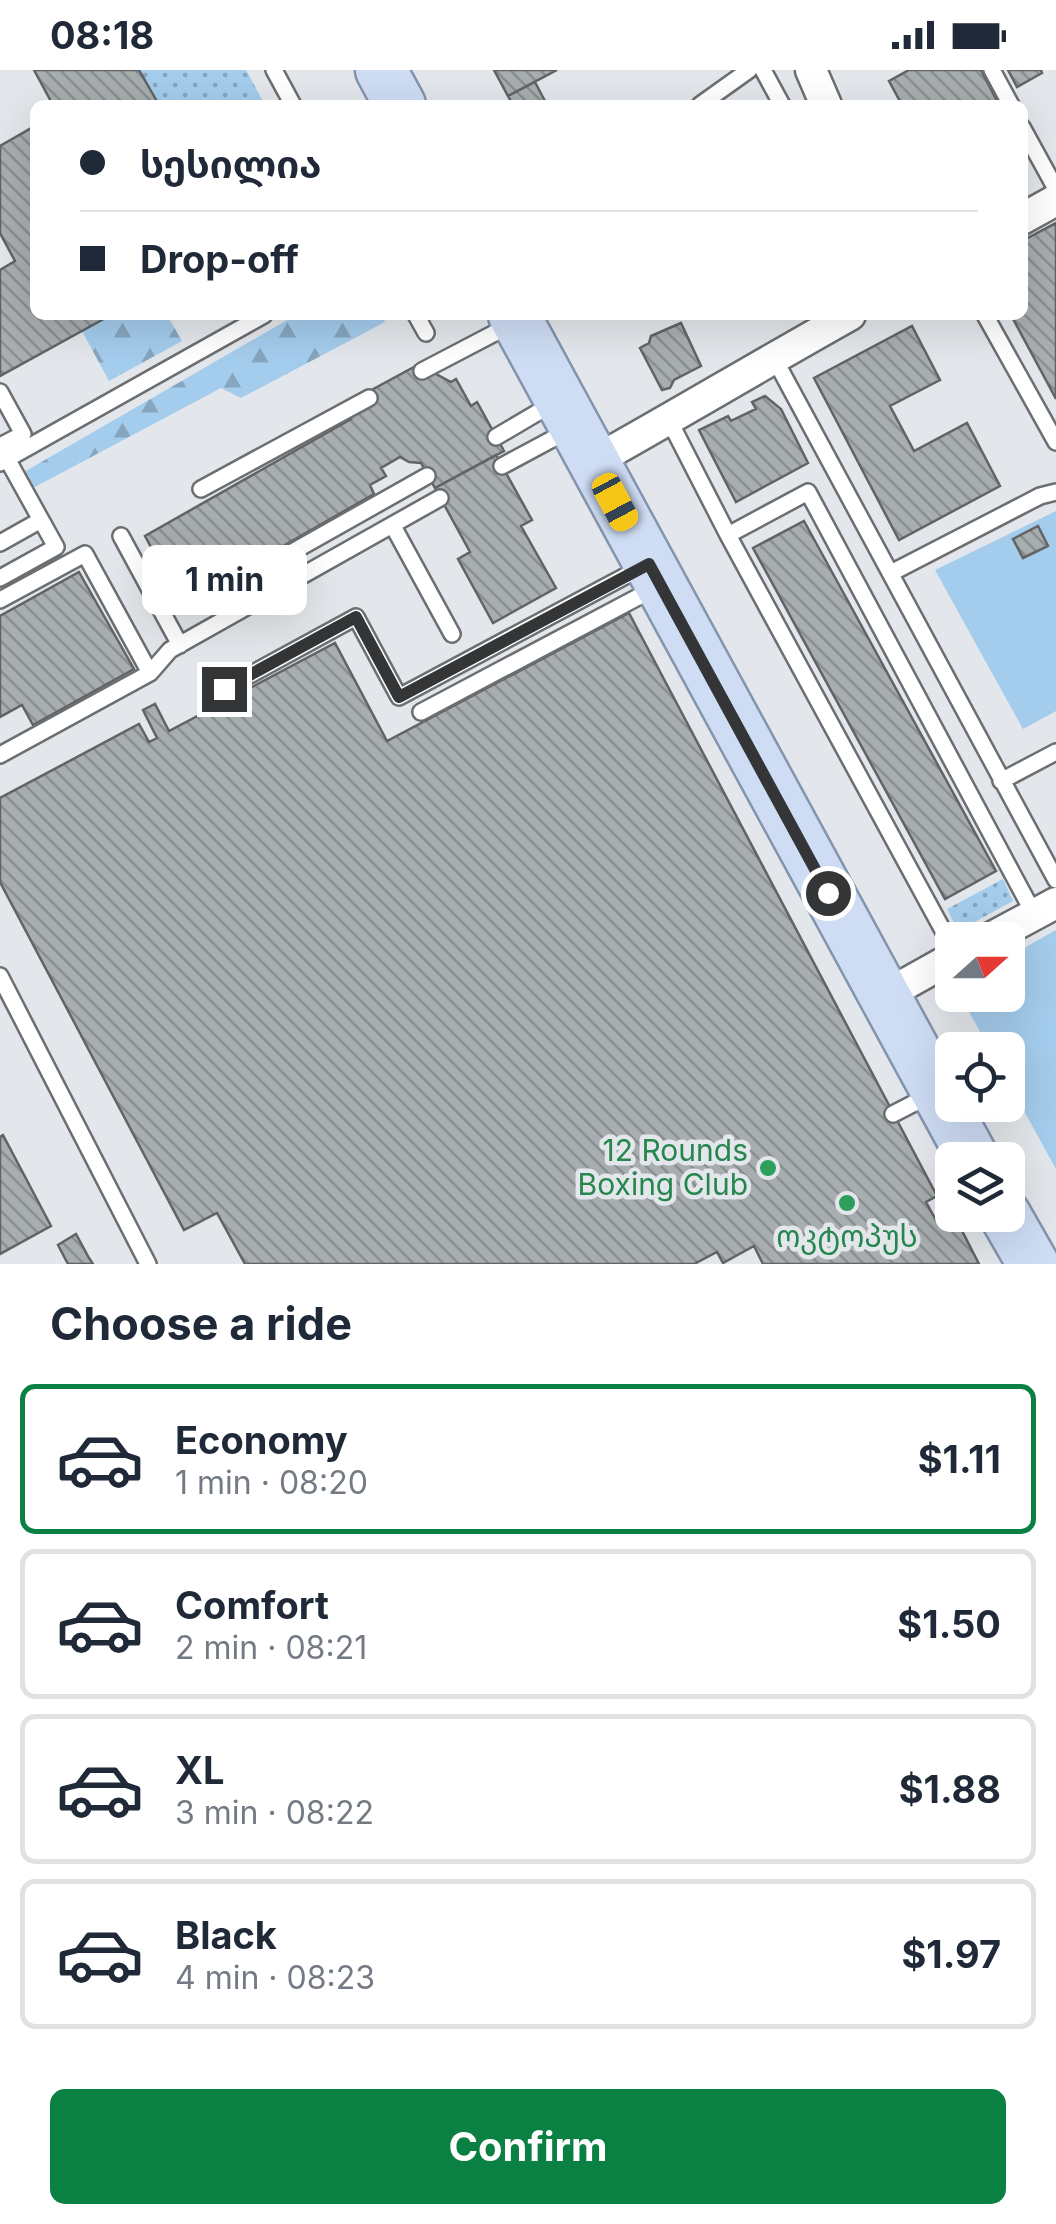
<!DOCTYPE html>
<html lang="en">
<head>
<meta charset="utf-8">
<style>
  :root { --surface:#fff; --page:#f2f2f3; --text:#1f2937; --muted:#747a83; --line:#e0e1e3; --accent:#0b8043 }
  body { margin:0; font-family:Inter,"Noto Sans Georgian",sans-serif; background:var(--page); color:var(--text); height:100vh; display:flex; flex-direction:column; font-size:38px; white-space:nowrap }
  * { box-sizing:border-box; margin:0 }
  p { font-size:32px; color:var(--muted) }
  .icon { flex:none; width:55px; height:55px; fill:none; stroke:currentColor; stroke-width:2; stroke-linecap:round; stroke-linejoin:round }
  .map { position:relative; height:1194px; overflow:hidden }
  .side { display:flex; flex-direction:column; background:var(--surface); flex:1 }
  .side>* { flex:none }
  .hud { position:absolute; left:30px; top:30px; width:998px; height:220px; border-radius:15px; box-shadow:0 10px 40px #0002; display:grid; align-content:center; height:220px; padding:0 50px; background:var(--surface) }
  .needle { width:65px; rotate:69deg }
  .fabs { position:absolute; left:935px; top:852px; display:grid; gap:20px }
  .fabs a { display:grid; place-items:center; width:90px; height:90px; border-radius:15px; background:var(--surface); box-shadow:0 10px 40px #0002; font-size:50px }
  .end { position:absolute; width:45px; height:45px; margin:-22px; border:12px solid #333536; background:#fff; box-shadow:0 0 0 5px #fff }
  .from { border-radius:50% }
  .bubble { position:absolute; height:70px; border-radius:15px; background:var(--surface); box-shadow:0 10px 40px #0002; font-size:32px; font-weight:700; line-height:70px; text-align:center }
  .car { position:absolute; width:30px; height:60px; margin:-30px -15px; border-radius:12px; box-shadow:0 0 8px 2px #0007; background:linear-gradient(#f5c518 24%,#345 0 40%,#f5c518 0 76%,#345 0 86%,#f5c518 0) }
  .hud b { display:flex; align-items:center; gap:35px; height:95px; font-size:38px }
  .hud b+b { border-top:2px solid var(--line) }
  .hud i { width:25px; height:25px; background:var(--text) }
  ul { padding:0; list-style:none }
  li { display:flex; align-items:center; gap:30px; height:150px; margin:0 20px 15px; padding:0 30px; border:5px solid var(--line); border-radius:15px }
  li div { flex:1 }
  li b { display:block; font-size:38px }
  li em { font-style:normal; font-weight:700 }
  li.on { border-color:var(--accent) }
  li>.icon { width:90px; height:90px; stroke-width:1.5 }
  h2 { padding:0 50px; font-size:45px; line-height:120px }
  .primary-button { display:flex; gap:20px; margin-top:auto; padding:20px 50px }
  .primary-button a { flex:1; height:115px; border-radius:15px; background:var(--accent); color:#fff; font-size:40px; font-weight:700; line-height:115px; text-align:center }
  .status { display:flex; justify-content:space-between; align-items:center; height:70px; padding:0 50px; background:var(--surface); direction:ltr }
  .status svg { height:28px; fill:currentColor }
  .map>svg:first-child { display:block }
  .grass { fill:url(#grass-dots) }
  .forest { fill:url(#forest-firs) }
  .park { fill:#a4ccec }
  .building { fill:url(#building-back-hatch); stroke:#606467; stroke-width:2.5 }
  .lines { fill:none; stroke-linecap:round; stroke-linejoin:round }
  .service-casing { stroke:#6b6f72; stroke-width:20 }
  .minor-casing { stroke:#6b6f72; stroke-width:35 }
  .primary-casing { stroke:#8394ad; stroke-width:55 }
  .service { stroke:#fff; stroke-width:15 }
  .minor { stroke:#fff; stroke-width:30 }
  .primary { stroke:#ceddf4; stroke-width:50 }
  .route { stroke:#333536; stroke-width:12 }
  .leisure-dot { fill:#2e9e5b; stroke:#e3e7eb; stroke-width:4 }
  .labels { text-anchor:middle; stroke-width:9; stroke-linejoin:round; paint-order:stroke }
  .leisure-label { font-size:30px; fill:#27864d; stroke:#e3e7eb; text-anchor:end }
</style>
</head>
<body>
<div class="status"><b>08:18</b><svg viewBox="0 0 49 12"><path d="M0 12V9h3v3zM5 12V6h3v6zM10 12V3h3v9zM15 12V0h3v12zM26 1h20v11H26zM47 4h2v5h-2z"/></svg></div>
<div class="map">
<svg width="1056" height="1194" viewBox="0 0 1056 1194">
  <defs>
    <pattern id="grass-dots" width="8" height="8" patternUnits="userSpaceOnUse" patternTransform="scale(2.5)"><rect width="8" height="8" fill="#a4ccec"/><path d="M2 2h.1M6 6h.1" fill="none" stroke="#86a6c0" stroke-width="1.8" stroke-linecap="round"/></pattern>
    <pattern id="forest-firs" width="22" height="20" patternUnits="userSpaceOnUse" patternTransform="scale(2.5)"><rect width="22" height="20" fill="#a4ccec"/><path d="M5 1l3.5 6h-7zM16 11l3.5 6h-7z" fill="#86a6c0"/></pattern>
    <pattern id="building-back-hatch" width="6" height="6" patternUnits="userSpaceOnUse" patternTransform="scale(2.5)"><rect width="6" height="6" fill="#a8adb0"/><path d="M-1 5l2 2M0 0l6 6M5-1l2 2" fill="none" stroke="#898e90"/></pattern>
  </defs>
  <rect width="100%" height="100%" fill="#e3e7eb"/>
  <!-- grass -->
  <path class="grass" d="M 139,0 L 246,0 L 265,35 L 159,35 Z
    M 1003,809 L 1013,831 L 958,861 L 947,839 Z"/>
  <!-- forest -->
  <path class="forest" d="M 111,245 L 167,245 L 182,271 L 109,311 L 82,261 Z
    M 296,245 L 382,245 L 385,252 L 241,328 L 221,318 L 33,418 L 24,402 Z"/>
  <!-- park -->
  <path class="park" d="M 1056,441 L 1056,641 L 1023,659 L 935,500 Z
    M 1056,860 L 1056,1099 L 1008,1012 L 1008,980 L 990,980 L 960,925 L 1008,925 L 1008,887 Z"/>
  <!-- building -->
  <path class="building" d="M 34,0 L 139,0 L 159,35 L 53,35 Z
    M 494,0 L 557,0 L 508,26 Z
    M 909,0 L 981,0 L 999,35 L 902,35 L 889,11 Z
    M 1008,0 L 1041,0 L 1042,3 L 1017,17 Z
    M 535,12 L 547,35 L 513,35 L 508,26 Z
    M 35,56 L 35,245 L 111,245 L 0,306 L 0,200 L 15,191 L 0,163 L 0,76 Z
    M 1056,153 L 1056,329 L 1011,245 L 1022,245 L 1022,171 Z
    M 681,253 L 701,296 L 674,310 L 670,318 L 662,320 L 640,278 L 649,273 L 651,266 Z
    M 912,256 L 940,310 L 890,336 L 914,381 L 967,353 L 1000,416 L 899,470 L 814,308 Z
    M 416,296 L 419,301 L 434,303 L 451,312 L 456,309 L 471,336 L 477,332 L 504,381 L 435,418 L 421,393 L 409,392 L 400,387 L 381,398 L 386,406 L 370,415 L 374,424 L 182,534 L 145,466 L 351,349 L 348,344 L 366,323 Z
    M 765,326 L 781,339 L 808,393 L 736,432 L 699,360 L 728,346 L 731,351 L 756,339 L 752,332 Z
    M 496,385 L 532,450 L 521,456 L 556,518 L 493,553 L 458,489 L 470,482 L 435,418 Z
    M 804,451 L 996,801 L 945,829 L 753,478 Z
    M 1038,456 L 1048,476 L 1023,488 L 1013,469 Z
    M 79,502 L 134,599 L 33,655 L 22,635 L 0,647 L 0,546 Z
    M 629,543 L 937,1126 L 926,1132 L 937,1152 L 954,1145 L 979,1194 L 763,1194 L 754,1176 L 723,1193 L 717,1182 L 694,1194 L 245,1194 L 217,1143 L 184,1160 L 0,812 L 0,728 L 139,654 L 149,672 L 157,668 L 143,640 L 155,634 L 169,661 L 335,573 L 387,671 Z
    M 3,1065 L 51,1156 L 0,1184 L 0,1067 Z
    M 76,1164 L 89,1188 L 93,1194 L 68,1194 L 58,1175 Z"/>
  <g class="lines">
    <!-- service casing -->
    <g class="service-casing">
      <path id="service" d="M 274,0 L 293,35
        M 763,0 L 782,35
        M 992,0 L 1011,35
        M 700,35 L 749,0
        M 1022,57 L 1056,119
        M 416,245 L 426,263
        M 985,245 L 1056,372
        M 774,288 L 1056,810
        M 422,301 L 510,255
        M 0,322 L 23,364 L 0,376 L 56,477 L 0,508
        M 669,350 L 728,465 L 952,877
        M 496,367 L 552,334
        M 0,393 L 264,245
        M 502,396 L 571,359
        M 201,419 L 369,328
        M 393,456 L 452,564
        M 728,465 L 808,422 L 1034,844
        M 121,466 L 180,575
        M 0,473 L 41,450
        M 891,503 L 1040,426 L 1056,422
        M 0,530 L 85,484 L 150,603
        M 200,534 L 427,406
        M 224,619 L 356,547 L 399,627 L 646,495
        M 421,642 L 657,517
        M 0,685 L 150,603 L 170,580 L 440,428
        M 1001,711 L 1056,682
        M 0,906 L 148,1194
        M 893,1044 L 930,1025"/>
    </g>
    <!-- minor casing -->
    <g class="minor-casing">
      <path id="minor" d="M 811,0 L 826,35
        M 1022,149 L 1056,130
        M 593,392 C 679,344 764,293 850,245
        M 987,870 L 1056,833
        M 884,926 L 952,888"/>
    </g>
    <!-- primary casing -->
    <g class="primary-casing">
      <path id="primary" d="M 381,0 L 400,35
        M 514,245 L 974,1090
        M 1005,1145 L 1033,1194"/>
    </g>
    <!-- service -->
    <use href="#service" class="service"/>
    <!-- minor -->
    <use href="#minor" class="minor"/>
    <!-- primary -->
    <use href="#primary" class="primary"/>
  </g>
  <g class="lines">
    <!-- route -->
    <path class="route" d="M 224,619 L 356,547 L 399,627 L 649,494 L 828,823"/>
  </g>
  <!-- markers -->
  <g class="leisure-dot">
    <circle cx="768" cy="1098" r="10"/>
    <circle cx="847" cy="1133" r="10"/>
  </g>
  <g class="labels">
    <!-- leisure labels -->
    <g class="leisure-label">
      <text x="748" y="1091">12 Rounds<tspan x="748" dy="34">Boxing Club</tspan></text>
      <text x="847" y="1177" text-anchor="middle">ოკტოპუს</text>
    </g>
  </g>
</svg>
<div class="fabs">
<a><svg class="needle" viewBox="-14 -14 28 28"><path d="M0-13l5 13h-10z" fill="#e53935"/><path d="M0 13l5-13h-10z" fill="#747a83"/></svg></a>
<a><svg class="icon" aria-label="locate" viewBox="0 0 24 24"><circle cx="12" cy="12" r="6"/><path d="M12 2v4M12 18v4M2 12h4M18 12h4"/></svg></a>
<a><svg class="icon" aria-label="layers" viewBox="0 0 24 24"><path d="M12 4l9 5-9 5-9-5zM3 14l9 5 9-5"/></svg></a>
</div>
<i class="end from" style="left:828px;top:823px"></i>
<i class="end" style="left:224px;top:619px"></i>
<div class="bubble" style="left:142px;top:475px;width:165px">1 min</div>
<i class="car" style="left:615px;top:432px;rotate:152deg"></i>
<div class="hud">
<b><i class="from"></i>სესილია</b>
<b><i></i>Drop-off</b>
</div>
</div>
<section class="side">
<h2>Choose a ride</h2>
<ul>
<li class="on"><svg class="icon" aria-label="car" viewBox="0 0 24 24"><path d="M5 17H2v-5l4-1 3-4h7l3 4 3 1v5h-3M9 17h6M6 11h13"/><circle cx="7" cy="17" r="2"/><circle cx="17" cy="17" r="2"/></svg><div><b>Economy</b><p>1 min · 08:20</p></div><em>$1.11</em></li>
<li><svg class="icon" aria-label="car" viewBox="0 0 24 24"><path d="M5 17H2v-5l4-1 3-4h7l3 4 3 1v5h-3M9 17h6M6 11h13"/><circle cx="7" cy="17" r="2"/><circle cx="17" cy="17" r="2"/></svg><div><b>Comfort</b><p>2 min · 08:21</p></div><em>$1.50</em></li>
<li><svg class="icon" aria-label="car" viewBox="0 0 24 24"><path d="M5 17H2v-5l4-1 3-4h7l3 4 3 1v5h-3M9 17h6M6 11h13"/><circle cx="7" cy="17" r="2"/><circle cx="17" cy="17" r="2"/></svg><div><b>XL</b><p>3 min · 08:22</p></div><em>$1.88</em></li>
<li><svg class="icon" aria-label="car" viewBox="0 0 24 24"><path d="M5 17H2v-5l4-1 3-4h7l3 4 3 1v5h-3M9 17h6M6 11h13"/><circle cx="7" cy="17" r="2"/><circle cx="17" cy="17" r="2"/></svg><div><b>Black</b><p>4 min · 08:23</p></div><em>$1.97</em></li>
</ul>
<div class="primary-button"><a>Confirm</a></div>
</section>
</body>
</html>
